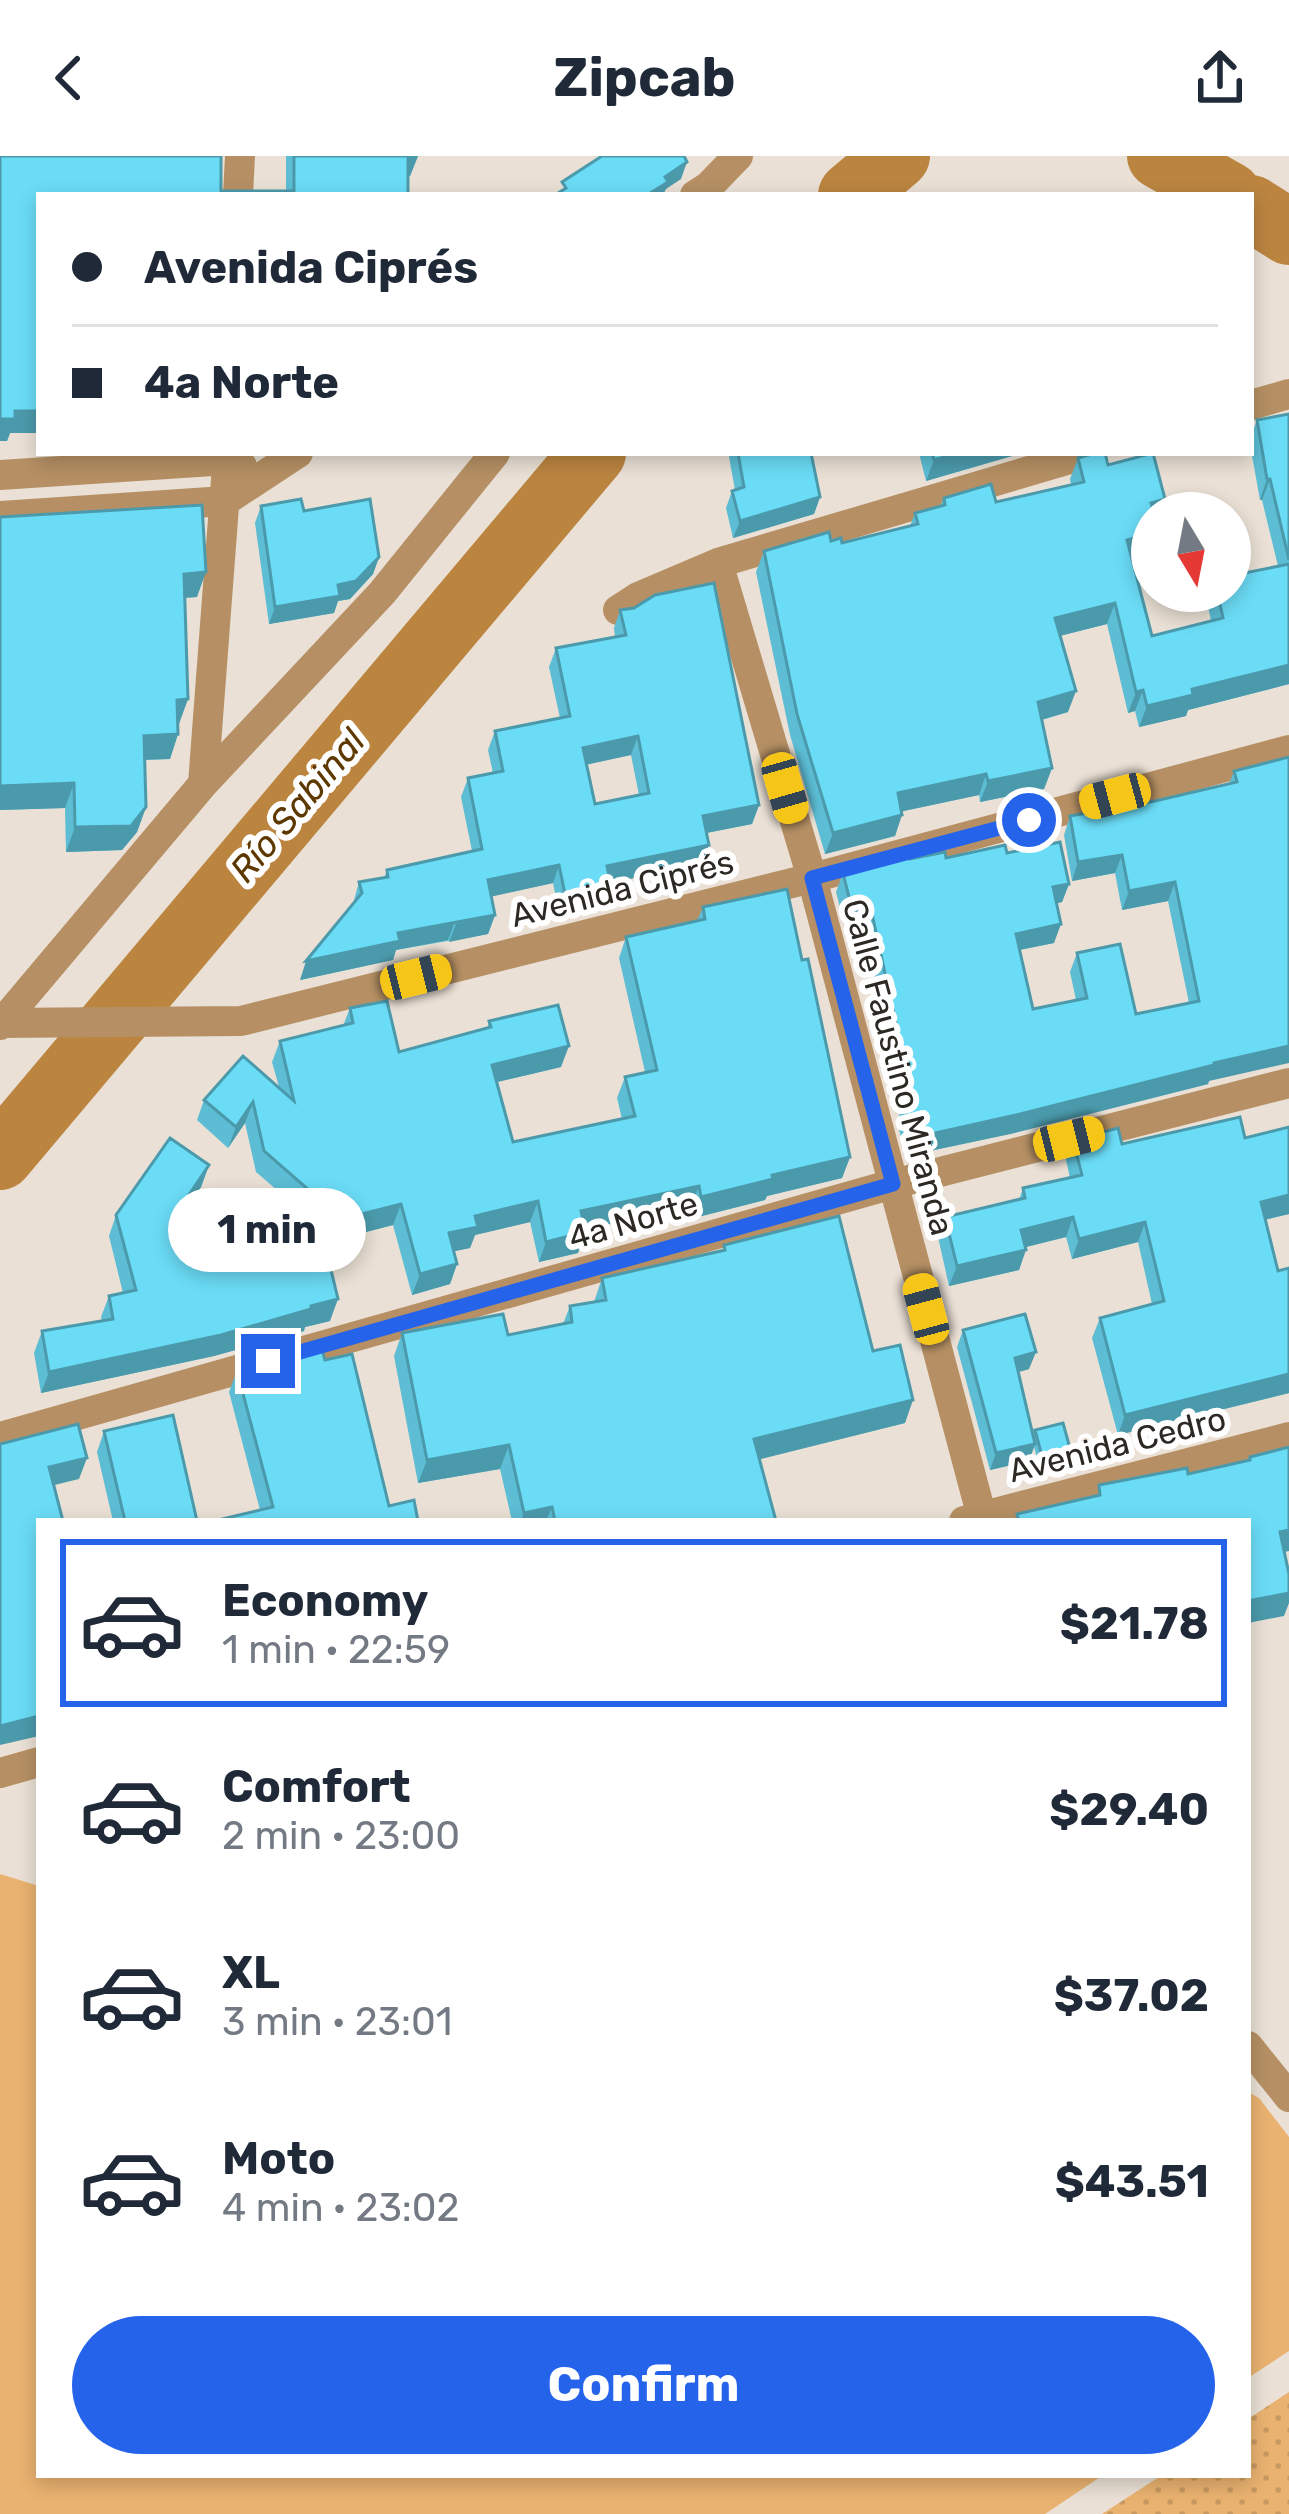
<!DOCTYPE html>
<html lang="en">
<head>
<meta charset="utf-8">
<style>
  :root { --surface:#fff; --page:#f2f2f3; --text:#1f2937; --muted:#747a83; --line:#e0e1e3; --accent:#2563eb }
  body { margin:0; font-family:Rubik,sans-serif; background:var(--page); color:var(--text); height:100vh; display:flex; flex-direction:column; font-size:45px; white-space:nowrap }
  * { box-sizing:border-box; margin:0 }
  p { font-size:39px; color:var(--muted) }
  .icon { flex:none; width:66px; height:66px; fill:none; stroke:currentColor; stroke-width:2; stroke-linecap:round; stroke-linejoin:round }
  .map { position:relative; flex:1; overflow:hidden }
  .side { position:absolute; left:36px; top:1362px; width:1215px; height:960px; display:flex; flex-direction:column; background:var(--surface); border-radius:0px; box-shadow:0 6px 18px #0003 }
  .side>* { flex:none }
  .guide { position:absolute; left:36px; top:36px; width:1218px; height:264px; border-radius:0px; box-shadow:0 6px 18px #0003; display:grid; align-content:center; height:264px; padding:0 36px; background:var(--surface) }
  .needle { width:78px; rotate:170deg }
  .buttons { position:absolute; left:1131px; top:336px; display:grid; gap:24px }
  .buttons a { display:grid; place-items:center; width:120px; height:120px; border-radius:50%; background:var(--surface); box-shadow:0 6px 18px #0003; font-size:60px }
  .end { position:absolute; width:54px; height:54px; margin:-27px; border:15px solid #2563eb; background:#fff; box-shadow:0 0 0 6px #fff }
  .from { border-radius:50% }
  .bubble { position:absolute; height:84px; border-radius:42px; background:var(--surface); box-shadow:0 6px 18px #0003; font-size:39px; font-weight:700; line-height:84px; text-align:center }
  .car { position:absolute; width:36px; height:72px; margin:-36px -18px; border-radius:15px; box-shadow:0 0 9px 3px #0007; background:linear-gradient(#f5c518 24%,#345 0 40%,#f5c518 0 76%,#345 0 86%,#f5c518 0) }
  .guide b { display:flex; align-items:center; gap:42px; height:114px; font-size:45px }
  .guide b+b { border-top:3px solid var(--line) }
  .guide i { width:30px; height:30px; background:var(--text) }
  ul { padding:21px 0 0; list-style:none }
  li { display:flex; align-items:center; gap:36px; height:168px; margin:0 24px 18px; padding:0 12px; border:6px solid transparent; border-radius:0px }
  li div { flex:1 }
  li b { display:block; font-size:45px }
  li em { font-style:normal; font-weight:700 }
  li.current { border-color:var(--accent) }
  li>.icon { width:108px; height:108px; stroke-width:1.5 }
  .button { display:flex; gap:24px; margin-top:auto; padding:24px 36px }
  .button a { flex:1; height:138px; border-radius:72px; background:var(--accent); color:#fff; font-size:48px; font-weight:700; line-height:138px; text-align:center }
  header { display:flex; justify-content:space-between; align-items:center; height:156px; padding:0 36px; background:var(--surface); font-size:54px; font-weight:700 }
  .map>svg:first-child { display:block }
  .green { fill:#e9b270 }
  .park { fill:url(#park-dots) }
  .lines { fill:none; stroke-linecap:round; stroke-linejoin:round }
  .river { stroke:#bb8540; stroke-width:66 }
  .minor { stroke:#b69064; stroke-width:30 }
  .wall { fill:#5cbdd4; fill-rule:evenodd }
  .shaded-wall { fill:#4b9aac }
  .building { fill:#6bdcf6; stroke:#4b9aac; stroke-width:3; fill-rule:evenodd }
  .route { stroke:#2563eb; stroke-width:15 }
  .labels { text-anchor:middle; stroke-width:12; stroke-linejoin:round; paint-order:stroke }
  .street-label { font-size:33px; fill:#2c2824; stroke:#fff }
  .water-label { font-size:36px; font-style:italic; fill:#5d3800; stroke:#fff }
</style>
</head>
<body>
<header><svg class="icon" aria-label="back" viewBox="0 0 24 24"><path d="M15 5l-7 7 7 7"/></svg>Zipcab<svg class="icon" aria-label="share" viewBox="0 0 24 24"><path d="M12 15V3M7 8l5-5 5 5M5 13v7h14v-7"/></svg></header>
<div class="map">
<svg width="1289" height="2358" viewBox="0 0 1289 2358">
  <defs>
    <pattern id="park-dots" width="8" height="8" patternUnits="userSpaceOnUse" patternTransform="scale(3)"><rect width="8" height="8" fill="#e9b270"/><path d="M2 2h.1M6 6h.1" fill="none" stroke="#c89961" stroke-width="1.8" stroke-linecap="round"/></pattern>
  </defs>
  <rect width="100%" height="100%" fill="#eae0d5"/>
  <!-- green -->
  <path class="green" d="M 0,1718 L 39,1730 L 39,2319 L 1103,2319 L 1045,2358 L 0,2358 Z
    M 1248,1936 L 1259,1942 L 1289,1981 L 1289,2195 L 1248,2222 Z"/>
  <!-- park -->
  <path class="park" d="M 1289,2236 L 1289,2358 L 1102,2358 L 1162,2319 L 1248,2319 L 1248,2263 Z"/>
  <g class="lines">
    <!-- river -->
    <path class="river" d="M 1160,0 L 1229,39
      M 851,39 L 897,0
      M 1251,52 L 1289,76
      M 0,1001 L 593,297"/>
    <!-- minor -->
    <path class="minor" d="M 238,39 L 240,0
      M 695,39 L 709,30 L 738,0
      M 1251,249 L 1289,238
      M 0,319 L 228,304 L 242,310
      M 0,360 L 225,345 L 298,297
      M 718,407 L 812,722 L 983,1365
      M 618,454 L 638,441 L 718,407 L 1090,297
      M 203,628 L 228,297
      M 0,867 L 241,865 L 812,722 L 1289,594
      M 0,869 L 203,628 L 382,437 L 495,297
      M 0,1281 L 893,1028 L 1289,927
      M 964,1365 L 1289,1281
      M 0,1617 L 39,1606
      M 1248,1890 L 1289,1941"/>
  </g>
  <!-- wall -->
  <path class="wall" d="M 0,0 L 221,35 L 286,35 L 286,0 L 418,0 L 410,20 L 408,20 L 408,39 L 39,39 L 10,277 L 7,285 L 0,285 Z
    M 1289,258 L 1289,528 L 1188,554 L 1186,560 L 1139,571 L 1135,555 L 1128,557 L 1107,468 L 1060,480 L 1068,556 L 1042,564 L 1052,612 L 1044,633 L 980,646 L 979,639 L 902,655 L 895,680 L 825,698 L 790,579 L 756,416 L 764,395 L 831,385 L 842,387 L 910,370 L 915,357 L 940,350 L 944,342 L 996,346 L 1071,329 L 1070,323 L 1078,302 L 1108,309 L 1152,357 L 1151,396 L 1131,401 L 1152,480 L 1211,465 L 1207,445 L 1210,435 L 1230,435 L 1278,410 L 1262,344 L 1260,344 L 1251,294 L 1251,280 L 1257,264 Z
    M 730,297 L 811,297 L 820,341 L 814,358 L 733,382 L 726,352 L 732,335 L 735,334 L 729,301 Z
    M 919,297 L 1022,297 L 926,325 Z
    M 261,350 L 304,355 L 379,401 L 373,418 L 350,443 L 338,445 L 334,457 L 269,468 L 255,367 Z
    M 0,361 L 197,441 L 185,442 L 188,543 L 178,568 L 178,578 L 170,603 L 145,604 L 146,651 L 137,676 L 122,694 L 66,696 L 65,652 L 0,654 Z
    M 620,454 L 759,649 L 752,668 L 706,677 L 702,708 L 610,727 L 604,747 L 559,757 L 553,727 L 491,740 L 495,759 L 488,778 L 396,794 L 393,804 L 300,824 L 353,748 L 359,726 L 384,722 L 387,714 L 472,695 L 461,641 L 468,622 L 493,617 L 488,594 L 495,575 L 560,562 L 549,511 L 556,492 L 615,481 L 614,472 ZM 631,599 L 639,639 L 595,648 L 587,608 Z
    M 1289,601 L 1208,928 L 1010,978 L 906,1000 L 897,966 L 903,949 L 862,763 L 844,767 L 836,736 L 843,717 L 910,703 L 1007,697 L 1069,728 L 1062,746 L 1057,747 L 1054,787 L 1020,794 L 1033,853 L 1076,844 L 1070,816 L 1077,797 L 1136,858 L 1189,847 L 1168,745 L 1122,754 L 1115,717 L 1072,725 L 1064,679 L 1070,660 L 1155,645 L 1229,628 L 1234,615 Z
    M 703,751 L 802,804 L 850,1001 L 842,1022 L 767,1040 L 765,1044 L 694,1062 L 691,1051 L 585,1073 L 578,1097 L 539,1106 L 530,1066 L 475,1079 L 470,1092 L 454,1095 L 457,1108 L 450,1128 L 412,1139 L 393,1069 L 335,1084 L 256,1016 L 245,967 L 228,992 L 197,964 L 204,944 L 279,931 L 272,906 L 280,885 L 343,870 L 350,852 L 399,896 L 487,873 L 489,865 L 561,911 L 497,926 L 513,986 L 622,963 L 617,942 L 625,921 L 645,916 L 619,802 L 626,781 L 697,765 Z
    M 1289,971 L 1289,1058 L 1265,1064 L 1278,1115 L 1289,1112 L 1289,1237 L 1118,1279 L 1092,1182 L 1100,1162 L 1152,1148 L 1138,1086 L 1072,1103 L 1066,1081 L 1026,1091 L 1019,1114 L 949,1130 L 938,1081 L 945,1061 L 1019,1044 L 1023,1032 L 1070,1022 L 1066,1004 L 1073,984 L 1122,988 L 1245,982 Z
    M 209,1009 L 201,1031 L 184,1056 L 330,1165 L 305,1171 L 304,1175 L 214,1200 L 41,1237 L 34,1197 L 42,1175 L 102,1165 L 101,1161 L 109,1140 L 123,1137 L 109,1080 L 116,1059 Z
    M 724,1089 L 873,1195 L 905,1267 L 759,1303 L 776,1365 L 512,1365 L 500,1313 L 418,1327 L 394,1200 L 402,1177 L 508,1179 L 563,1168 L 570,1150 L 594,1146 L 602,1122 L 722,1095 Z
    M 963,1174 L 1029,1213 L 1018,1216 L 1033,1279 L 1035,1274 L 1068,1305 L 1040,1312 L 1034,1291 L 1029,1305 L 990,1314 L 957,1191 Z
    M 325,1204 L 389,1350 L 260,1354 L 229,1236 L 237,1215 Z
    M 104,1275 L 197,1365 L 113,1365 L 97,1296 Z"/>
  <!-- shaded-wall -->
  <path class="shaded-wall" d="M 408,0 L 418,0 L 410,20 L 400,20 Z
    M 687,6 L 681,23 L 666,33 L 663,39 L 647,39 L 665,21 Z
    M 15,255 L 39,255 L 39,277 L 10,277 L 7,285 L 0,285 L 0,263 Z
    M 959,297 L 1022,297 L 926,325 L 934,304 Z
    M 1267,323 L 1270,323 L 1262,344 L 1260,344 Z
    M 820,341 L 814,358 L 733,382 L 740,365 Z
    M 1165,343 L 1160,357 L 1152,357 L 1151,347 Z
    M 1152,377 L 1151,396 L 1119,405 L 1127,384 Z
    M 379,401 L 373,418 L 350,443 L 338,445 L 334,457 L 269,468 L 275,451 L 338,429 Z
    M 206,416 L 197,441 L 175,442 L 184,418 Z
    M 1115,447 L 1107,468 L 1047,483 L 1055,462 Z
    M 1289,509 L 1289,528 L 1188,554 L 1186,560 L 1139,571 L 1147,550 L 1192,533 Z
    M 1143,534 L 1135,555 L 1128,557 L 1136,536 Z
    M 1076,535 L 1068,556 L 1030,567 L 1038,546 Z
    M 188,543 L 179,568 L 168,568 L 177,544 Z
    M 178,578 L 170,603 L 135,604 L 144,580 Z
    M 638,580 L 631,599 L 576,611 L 583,592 Z
    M 1052,612 L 1044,633 L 980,646 L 988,625 Z
    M 986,618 L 979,639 L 890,658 L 898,637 Z
    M 74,627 L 65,652 L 0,654 L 0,630 Z
    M 759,649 L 752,668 L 696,679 L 703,660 Z
    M 146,651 L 137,676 L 122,694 L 66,696 L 75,671 Z
    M 902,659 L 895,680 L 825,698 L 833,677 Z
    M 709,689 L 702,708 L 600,729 L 607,710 Z
    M 1122,699 L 1115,717 L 1072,725 L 1078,706 Z
    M 559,709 L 553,727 L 481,743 L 488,724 Z
    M 1175,726 L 1168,745 L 1122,754 L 1129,735 Z
    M 1069,728 L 1062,746 L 1047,750 L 1053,731 Z
    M 611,729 L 604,747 L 559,757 L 565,738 Z
    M 869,744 L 862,763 L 844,767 L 851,749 Z
    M 495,759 L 488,778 L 449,786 L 456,768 Z
    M 455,765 L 448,784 L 396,794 L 393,804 L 300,824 L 306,805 L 398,777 Z
    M 1061,768 L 1054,787 L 1009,796 L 1016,778 Z
    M 569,890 L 561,911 L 484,929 L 492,909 Z
    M 1289,890 L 1289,907 L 1209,925 L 1208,928 L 1010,978 L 906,1000 L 913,982 L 1214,907 Z
    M 253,946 L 245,967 L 228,992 L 236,971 Z
    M 850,1001 L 842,1022 L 767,1040 L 765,1044 L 694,1062 L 701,1041 L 772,1019 Z
    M 209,1009 L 201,1031 L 168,1079 L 176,1058 Z
    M 699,1030 L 691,1051 L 573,1076 L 581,1055 Z
    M 1289,1039 L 1289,1058 L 1254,1066 L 1261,1046 Z
    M 538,1045 L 530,1066 L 475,1079 L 470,1092 L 441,1098 L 449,1077 L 475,1060 Z
    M 401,1048 L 393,1069 L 335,1084 L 342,1063 Z
    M 1073,1061 L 1066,1081 L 1014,1094 L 1021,1074 Z
    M 1145,1066 L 1138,1086 L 1072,1103 L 1079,1083 Z
    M 585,1076 L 578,1097 L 539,1106 L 546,1086 Z
    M 1026,1094 L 1019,1114 L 949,1130 L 957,1110 Z
    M 457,1108 L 450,1128 L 412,1139 L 420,1118 Z
    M 338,1143 L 330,1165 L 305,1171 L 304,1175 L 214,1200 L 41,1237 L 49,1216 Z
    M 1036,1196 L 1029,1213 L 1008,1219 L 1015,1202 Z
    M 1289,1218 L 1289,1237 L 1118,1279 L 1125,1259 Z
    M 913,1244 L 905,1267 L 745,1307 L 754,1283 Z
    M 1035,1288 L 1029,1305 L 990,1314 L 996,1297 Z
    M 509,1289 L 500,1313 L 418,1327 L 427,1304 Z
    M 1071,1296 L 1068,1305 L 1040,1312 L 1043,1304 Z
    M 87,1302 L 79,1323 L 42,1332 L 49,1311 Z
    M 552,1351 L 546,1365 L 521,1365 L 524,1357 Z
    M 1289,1374 L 1289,1395 L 1271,1399 L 1280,1376 Z
    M 1289,1437 L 1289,1447 L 1284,1460 L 1248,1467 L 1248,1445 Z
    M 39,1560 L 39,1580 L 0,1589 L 0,1570 Z"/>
  <!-- building -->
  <path class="building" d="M 0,0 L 221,0 L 221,35 L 294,35 L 294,0 L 408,0 L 408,39 L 39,39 L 39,255 L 15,255 L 15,263 L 0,263 Z
    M 602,0 L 684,0 L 687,6 L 665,21 L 668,26 L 647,39 L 555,39 L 566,32 L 562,26 Z
    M 1289,258 L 1289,404 L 1270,323 L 1267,323 L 1257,264 Z
    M 738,297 L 811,297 L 820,341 L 740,365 L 732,335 L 744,331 Z
    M 932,297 L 959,297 L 934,304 Z
    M 1095,297 L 1105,297 L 1108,309 L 1153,297 L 1165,343 L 1151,347 L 1154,357 L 1152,357 L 1152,377 L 1127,384 L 1152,480 L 1223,462 L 1217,435 L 1230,435 L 1230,420 L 1289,408 L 1289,509 L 1192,533 L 1193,539 L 1147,550 L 1143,534 L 1136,536 L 1115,447 L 1055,462 L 1076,535 L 1038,546 L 1052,612 L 988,625 L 986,618 L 898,637 L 902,659 L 833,677 L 797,558 L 764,395 L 829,376 L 831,385 L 841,382 L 842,387 L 918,368 L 915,357 L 945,349 L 944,342 L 991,328 L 996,346 L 1084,326 L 1078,302 Z
    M 301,343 L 304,355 L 370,343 L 379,401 L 356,425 L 338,429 L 340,440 L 275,451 L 261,350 Z
    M 202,349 L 206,416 L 184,418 L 188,543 L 177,544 L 178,578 L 144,580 L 146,651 L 131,670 L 75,671 L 74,627 L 0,630 L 0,361 Z
    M 714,427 L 759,649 L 703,660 L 709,689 L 607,710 L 611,729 L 565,738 L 559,709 L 488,724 L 495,759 L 398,777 L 400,785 L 306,805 L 362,737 L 359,726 L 388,721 L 387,714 L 482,693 L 468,622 L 503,615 L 495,575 L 570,560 L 556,492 L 626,479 L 620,454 L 634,452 L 655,439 ZM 638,580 L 649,637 L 595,648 L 583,592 Z
    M 1289,601 L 1289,890 L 1214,907 L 1214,909 L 1016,959 L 913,982 L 904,947 L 913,945 L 869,744 L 851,749 L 843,717 L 910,699 L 910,703 L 945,696 L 946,702 L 1005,689 L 1007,697 L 1060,686 L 1069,728 L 1053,731 L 1061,768 L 1016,778 L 1033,853 L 1087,842 L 1077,797 L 1120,788 L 1136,858 L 1199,845 L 1175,726 L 1129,735 L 1122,699 L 1078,706 L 1070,660 L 1155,645 L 1237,626 L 1234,615 Z
    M 787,733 L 802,804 L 808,803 L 850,1001 L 772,1019 L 773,1023 L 701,1041 L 699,1030 L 581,1055 L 585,1076 L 546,1086 L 538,1045 L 475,1060 L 478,1071 L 449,1077 L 457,1108 L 420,1118 L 401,1048 L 342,1063 L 264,995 L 253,946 L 236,971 L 204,944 L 243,900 L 294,945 L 280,885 L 353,867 L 350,852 L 387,845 L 399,896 L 491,871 L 489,865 L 558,849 L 569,890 L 492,909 L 513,986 L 635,960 L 625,921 L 657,914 L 626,781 L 705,763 L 703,751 Z
    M 1240,961 L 1245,982 L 1289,971 L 1289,1039 L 1261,1046 L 1278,1115 L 1289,1112 L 1289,1218 L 1125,1259 L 1100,1162 L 1164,1145 L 1145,1066 L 1079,1083 L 1073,1061 L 1021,1074 L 1026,1094 L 957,1110 L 945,1061 L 1025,1042 L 1023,1032 L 1082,1019 L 1073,984 L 1118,972 L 1122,988 Z
    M 170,982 L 209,1009 L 176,1058 L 252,1039 L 325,1089 L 338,1143 L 311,1150 L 311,1153 L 221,1179 L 49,1216 L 42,1175 L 113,1163 L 109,1140 L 136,1134 L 116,1059 Z
    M 839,1060 L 873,1195 L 900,1189 L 913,1244 L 754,1283 L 776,1365 L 555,1365 L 552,1351 L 524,1357 L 509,1289 L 427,1304 L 402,1177 L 503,1158 L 508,1179 L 572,1166 L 570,1150 L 606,1144 L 602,1122 L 725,1094 L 724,1089 Z
    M 1025,1158 L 1036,1196 L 1015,1202 L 1035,1288 L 996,1297 L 963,1174 Z
    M 321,1191 L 325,1204 L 352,1198 L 389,1350 L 414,1344 L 418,1365 L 214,1365 L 273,1351 L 237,1215 Z
    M 173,1259 L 197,1365 L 125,1365 L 104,1275 Z
    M 1063,1267 L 1071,1296 L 1043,1304 L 1035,1274 Z
    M 78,1268 L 87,1302 L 49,1311 L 63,1365 L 39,1365 L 39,1560 L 0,1570 L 0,1288 Z
    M 1289,1291 L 1289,1374 L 1280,1376 L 1289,1418 L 1289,1437 L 1248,1445 L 1248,1365 L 1019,1365 L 1017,1358 L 1100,1339 L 1099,1329 L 1187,1312 L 1188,1318 L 1250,1304 L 1250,1301 Z"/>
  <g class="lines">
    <!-- route -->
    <path class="route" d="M 268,1205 L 893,1028 L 812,722 L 1029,664"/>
  </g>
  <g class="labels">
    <!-- street labels -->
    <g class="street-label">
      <text transform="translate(622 732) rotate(-14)" y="12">Avenida Ciprés</text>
      <text transform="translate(899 911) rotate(75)" y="12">Calle Faustino Miranda</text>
      <text transform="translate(633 1064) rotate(-16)" y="12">4a Norte</text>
      <text transform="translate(1117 1288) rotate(-14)" y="12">Avenida Cedro</text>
    </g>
    <!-- water labels -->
    <g class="water-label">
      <text transform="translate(297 649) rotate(-50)" y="13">Río Sabinal</text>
    </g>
  </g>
</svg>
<div class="buttons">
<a><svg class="needle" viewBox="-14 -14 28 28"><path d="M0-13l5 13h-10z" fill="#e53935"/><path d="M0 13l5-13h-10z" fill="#747a83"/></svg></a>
</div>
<i class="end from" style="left:1029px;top:664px"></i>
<i class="end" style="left:268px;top:1205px"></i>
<div class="bubble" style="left:168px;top:1032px;width:198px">1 min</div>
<i class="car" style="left:785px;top:632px;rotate:164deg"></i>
<i class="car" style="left:1115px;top:640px;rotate:255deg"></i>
<i class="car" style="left:416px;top:821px;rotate:76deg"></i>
<i class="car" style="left:1069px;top:983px;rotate:76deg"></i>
<i class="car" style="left:926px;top:1153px;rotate:345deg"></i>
<div class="guide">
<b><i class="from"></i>Avenida Ciprés</b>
<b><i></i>4a Norte</b>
</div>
<section class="side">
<ul>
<li class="current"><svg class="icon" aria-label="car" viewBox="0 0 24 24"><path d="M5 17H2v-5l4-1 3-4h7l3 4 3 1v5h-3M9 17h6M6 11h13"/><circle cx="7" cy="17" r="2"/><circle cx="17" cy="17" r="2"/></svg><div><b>Economy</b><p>1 min · 22:59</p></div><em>$21.78</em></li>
<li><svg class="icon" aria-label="car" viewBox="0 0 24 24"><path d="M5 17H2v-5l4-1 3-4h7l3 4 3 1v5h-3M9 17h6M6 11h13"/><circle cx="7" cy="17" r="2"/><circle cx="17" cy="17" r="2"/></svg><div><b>Comfort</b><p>2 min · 23:00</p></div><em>$29.40</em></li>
<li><svg class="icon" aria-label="car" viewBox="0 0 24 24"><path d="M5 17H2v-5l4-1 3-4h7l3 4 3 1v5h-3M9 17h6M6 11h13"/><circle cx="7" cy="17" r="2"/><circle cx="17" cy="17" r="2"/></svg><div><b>XL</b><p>3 min · 23:01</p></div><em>$37.02</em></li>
<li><svg class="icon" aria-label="car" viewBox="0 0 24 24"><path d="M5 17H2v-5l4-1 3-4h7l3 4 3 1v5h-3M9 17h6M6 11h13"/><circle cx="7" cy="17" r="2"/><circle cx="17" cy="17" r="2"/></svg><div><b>Moto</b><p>4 min · 23:02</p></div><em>$43.51</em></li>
</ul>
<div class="button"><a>Confirm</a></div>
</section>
</div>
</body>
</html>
